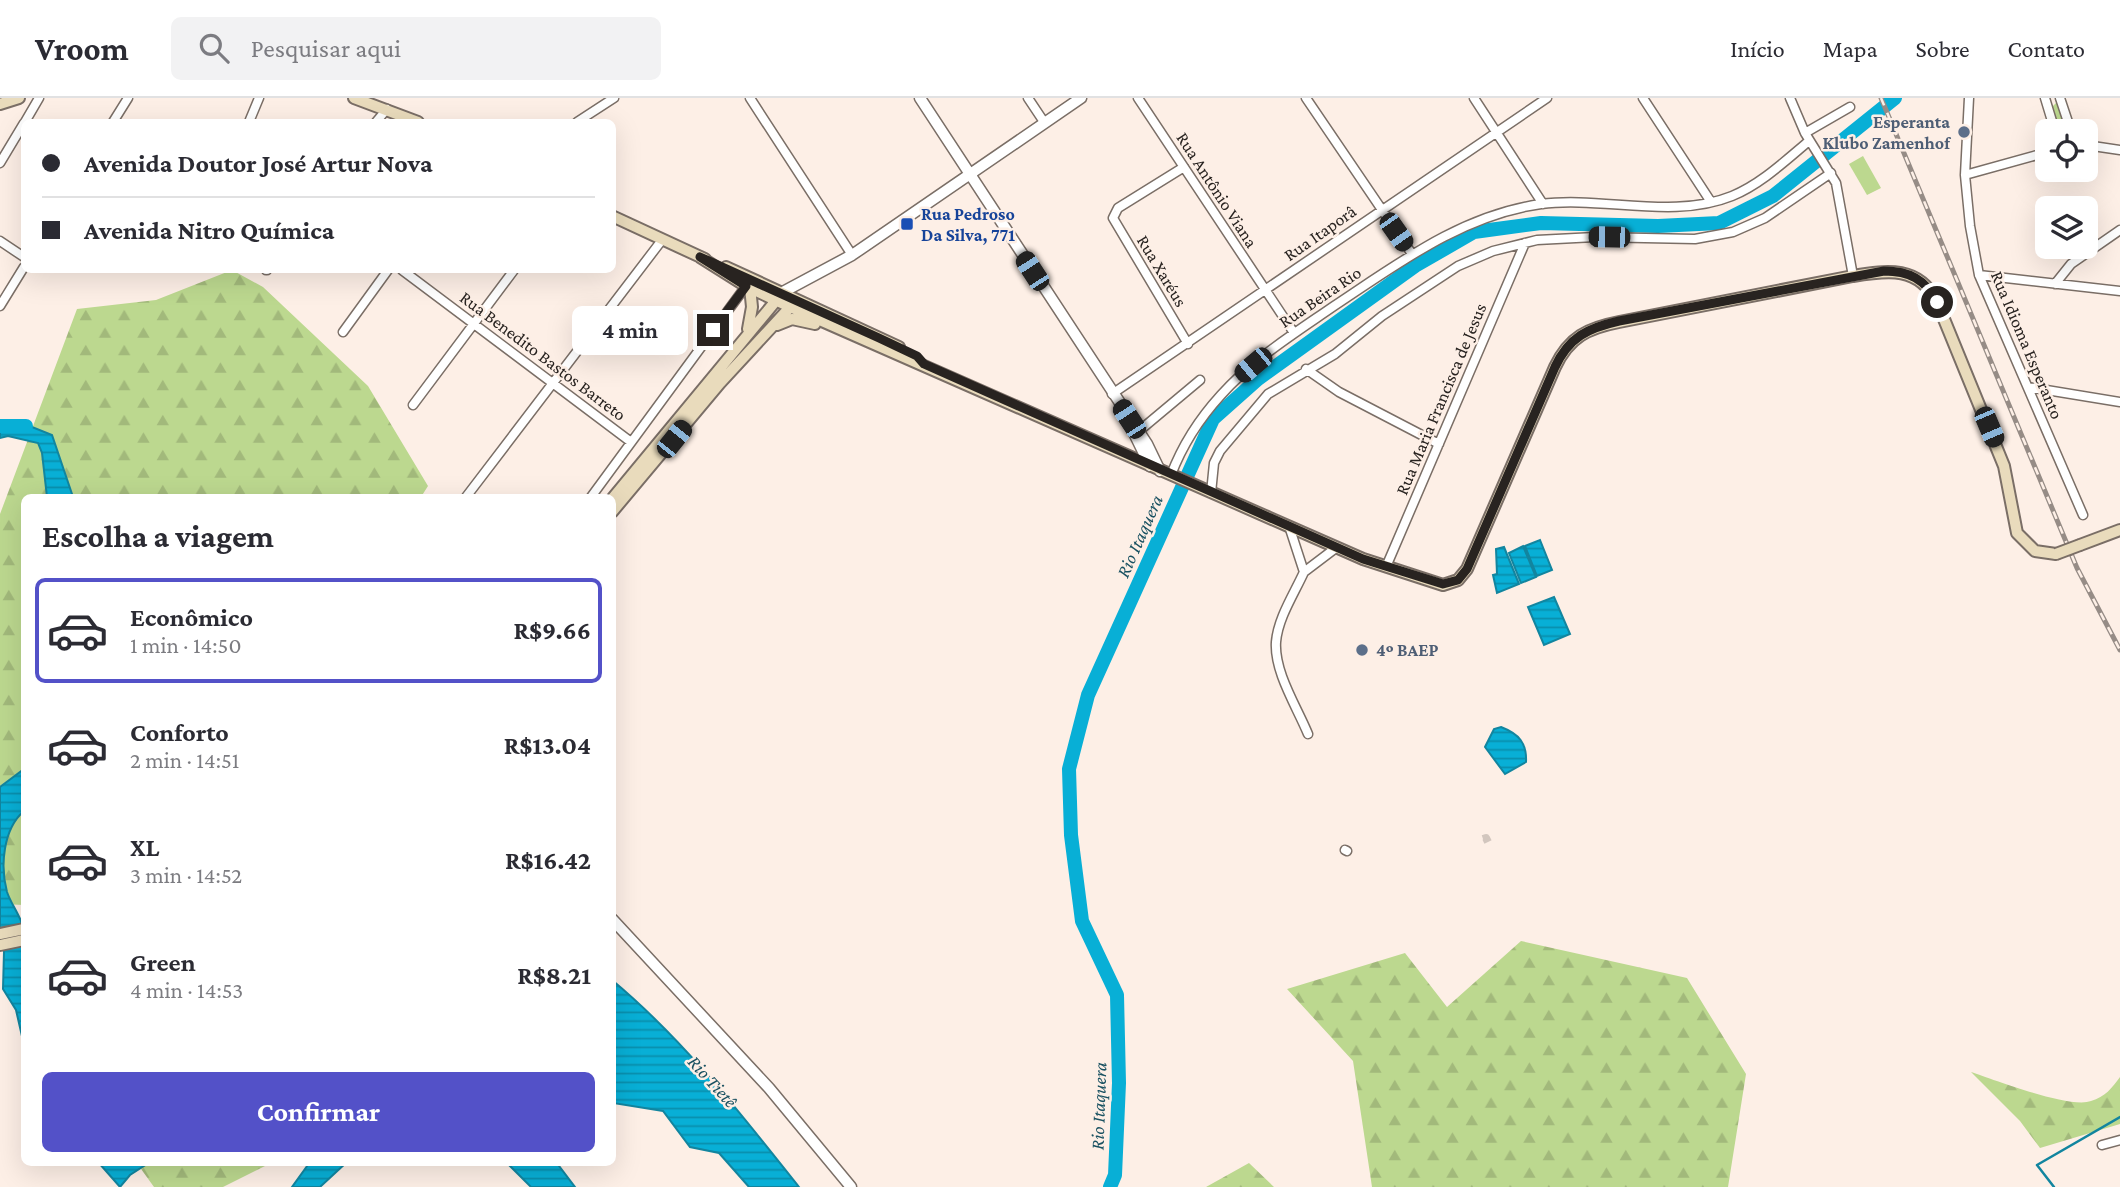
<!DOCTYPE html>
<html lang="pt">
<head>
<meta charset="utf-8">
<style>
  :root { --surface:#fff; --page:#f2f2f3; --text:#2b2b33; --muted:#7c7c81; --line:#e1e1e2; --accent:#5351c8 }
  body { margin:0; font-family:"Crimson Pro",serif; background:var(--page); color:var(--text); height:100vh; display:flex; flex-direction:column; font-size:26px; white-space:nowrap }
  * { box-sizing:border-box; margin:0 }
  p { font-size:23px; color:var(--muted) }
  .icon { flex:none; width:38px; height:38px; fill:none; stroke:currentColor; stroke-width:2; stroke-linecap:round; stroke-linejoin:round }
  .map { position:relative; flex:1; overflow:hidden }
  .drawer { position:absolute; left:21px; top:396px; width:595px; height:672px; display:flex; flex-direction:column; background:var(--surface); border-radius:10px; box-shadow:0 7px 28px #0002 }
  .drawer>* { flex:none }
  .banner { position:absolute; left:21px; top:21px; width:595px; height:154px; border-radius:10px; box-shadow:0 7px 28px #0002; display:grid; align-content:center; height:154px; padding:0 21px; background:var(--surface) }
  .tools { position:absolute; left:2035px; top:21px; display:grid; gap:14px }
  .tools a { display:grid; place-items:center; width:63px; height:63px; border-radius:10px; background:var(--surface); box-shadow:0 7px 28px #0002; font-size:35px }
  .end { position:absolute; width:32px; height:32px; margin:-16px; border:9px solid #282320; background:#fff; box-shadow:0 0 0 4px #fff }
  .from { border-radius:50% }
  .bubble { position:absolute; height:49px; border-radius:10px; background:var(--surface); box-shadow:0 7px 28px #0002; font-size:23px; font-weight:700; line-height:49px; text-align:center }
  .car { position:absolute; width:21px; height:42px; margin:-21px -10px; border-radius:9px; box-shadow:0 0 5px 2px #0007; background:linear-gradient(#222 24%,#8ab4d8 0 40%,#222 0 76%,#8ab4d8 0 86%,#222 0) }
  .banner b { display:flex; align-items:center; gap:24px; height:66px; font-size:26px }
  .banner b+b { border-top:2px solid var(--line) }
  .banner i { width:18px; height:18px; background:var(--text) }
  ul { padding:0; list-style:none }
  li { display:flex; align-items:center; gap:21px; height:105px; margin:0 14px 10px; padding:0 7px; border:4px solid transparent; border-radius:10px }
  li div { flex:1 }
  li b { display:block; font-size:26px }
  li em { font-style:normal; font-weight:700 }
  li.on { border-color:var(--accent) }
  li>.icon { width:63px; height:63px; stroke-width:1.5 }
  h2 { padding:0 21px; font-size:32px; line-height:84px }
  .primary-button { display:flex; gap:14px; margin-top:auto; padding:14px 21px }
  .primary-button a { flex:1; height:80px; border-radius:10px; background:var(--accent); color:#fff; font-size:28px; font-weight:700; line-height:80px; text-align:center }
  header { display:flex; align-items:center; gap:42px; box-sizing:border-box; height:98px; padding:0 35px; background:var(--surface); border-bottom:2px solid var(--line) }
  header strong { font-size:33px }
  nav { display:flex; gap:38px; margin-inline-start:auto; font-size:24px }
  .search { width:490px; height:63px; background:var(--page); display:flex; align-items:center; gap:18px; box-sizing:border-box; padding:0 24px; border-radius:10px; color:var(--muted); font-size:26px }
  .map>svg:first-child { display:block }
  .grass { fill:url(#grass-tufts) }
  .forest { fill:url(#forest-firs) }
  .pitch { fill:#bcd88f }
  .water { fill:url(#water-rules); stroke:#12859f; stroke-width:2 }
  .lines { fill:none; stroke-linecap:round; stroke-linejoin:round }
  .stream { stroke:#12859f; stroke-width:2.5 }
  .river { stroke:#08afd6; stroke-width:14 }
  .minor-tunnel { stroke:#d2c6be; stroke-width:8; stroke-dasharray:8 4; stroke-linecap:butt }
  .minor-casing { stroke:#7a6e66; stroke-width:11 }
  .tertiary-casing { stroke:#7a6e66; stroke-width:13 }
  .secondary-casing { stroke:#7a6e66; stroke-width:14 }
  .minor { stroke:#fff; stroke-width:8 }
  .tertiary { stroke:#fff; stroke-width:10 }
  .secondary { stroke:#e9dbbc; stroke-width:10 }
  .rail-casing { stroke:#968c86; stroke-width:5 }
  .rail { stroke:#fdefe6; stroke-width:2.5; stroke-dasharray:8; stroke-linecap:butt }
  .secondary-bridge-casing { stroke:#7a6e66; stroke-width:14; stroke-linecap:butt }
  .secondary-bridge { stroke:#e9dbbc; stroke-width:10 }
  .route { stroke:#282320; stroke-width:9 }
  .service-dot { fill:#5c6f8a; stroke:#fdefe6; stroke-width:2.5 }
  .transit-dot { fill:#1a4fb4; stroke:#fdefe6; stroke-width:2.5 }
  .labels { text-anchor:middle; stroke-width:5; stroke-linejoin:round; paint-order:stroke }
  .service-label { font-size:18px; font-weight:bold; fill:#4e5e75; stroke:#fdefe6; text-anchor:end }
  .street-label { font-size:18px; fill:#282320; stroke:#fdefe6 }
  .transit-label { font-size:18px; font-weight:bold; fill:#164399; stroke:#fdefe6; text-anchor:start }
  .water-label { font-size:19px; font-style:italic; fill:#195161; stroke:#fdefe6 }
</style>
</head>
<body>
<header>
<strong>Vroom</strong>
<div class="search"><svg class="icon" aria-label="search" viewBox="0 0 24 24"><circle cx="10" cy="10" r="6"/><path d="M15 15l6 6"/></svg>Pesquisar aqui</div>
<nav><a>Início</a><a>Mapa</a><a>Sobre</a><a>Contato</a></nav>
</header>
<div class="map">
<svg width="2120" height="1089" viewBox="0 0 2120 1089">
  <defs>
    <pattern id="grass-tufts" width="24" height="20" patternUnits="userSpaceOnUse" patternTransform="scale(1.75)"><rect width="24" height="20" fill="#bcd88f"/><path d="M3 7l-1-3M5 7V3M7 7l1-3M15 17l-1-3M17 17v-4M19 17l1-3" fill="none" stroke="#a2b97b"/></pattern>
    <pattern id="forest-firs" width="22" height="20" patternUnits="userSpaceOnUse" patternTransform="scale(1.75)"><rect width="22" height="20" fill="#bcd88f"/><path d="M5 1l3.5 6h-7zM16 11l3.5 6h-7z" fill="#a2b97b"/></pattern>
    <pattern id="water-rules" width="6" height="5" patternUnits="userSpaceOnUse" patternTransform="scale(1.75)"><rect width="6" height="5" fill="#08afd6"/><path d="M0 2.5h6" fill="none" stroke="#098ead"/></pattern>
  </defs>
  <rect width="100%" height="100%" fill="#fdefe6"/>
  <!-- grass -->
  <path class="grass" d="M 2057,4 L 2069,33 L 2059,33 L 2051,10 Z"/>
  <!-- forest -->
  <path class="forest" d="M 232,172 L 263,189 L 368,288 L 428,388 L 421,399 L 24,399 L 24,807 L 0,806 L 0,416 L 77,211 L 156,202 Z
    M 1521,843 L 1687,880 L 1746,976 L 1728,1089 L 1372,1089 L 1353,963 L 1287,891 L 1405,855 L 1447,909 Z
    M 1971,974 C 1995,982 2070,1011 2091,1003 C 2105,999 2112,990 2120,979 L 2120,1026 L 2040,1050 L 2020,1023 Z
    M 136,1064 L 273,1064 L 223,1089 L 154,1089 Z
    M 1249,1065 L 1274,1089 L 1206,1089 Z"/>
  <!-- pitch -->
  <path class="pitch" d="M 1863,58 L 1881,90 L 1867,97 L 1849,66 Z"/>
  <!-- water -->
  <path class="water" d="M 17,323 L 52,337 L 73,399 L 47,399 L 42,355 L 38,345 L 8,338 L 0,340 L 0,328 Z
    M 1540,442 L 1552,472 L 1537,478 L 1525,448 Z
    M 1523,448 L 1536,479 L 1521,485 L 1509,455 Z
    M 1504,449 L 1519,486 L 1497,495 L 1493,477 L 1497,476 L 1496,451 Z
    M 1554,499 L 1570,536 L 1544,547 L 1528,509 Z
    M 1501,629 C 1519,636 1527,645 1526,664 L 1505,676 L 1485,649 L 1494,631 Z
    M 24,671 L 24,713 C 3,731 0,768 7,794 C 12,809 24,821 24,838 C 27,874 24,911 24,947 L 16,912 L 3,891 L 4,854 L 0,835 L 0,689 Z
    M 612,882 C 684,942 741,1016 799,1089 L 749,1089 L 719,1055 L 690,1049 L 663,1013 L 613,1005 Z
    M 98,1064 L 150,1064 L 130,1077 L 120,1089 Z
    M 310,1064 L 347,1064 L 320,1089 L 292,1089 Z
    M 506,1064 L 556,1064 L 575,1089 L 531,1089 Z"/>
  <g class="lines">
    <!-- stream -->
    <path class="stream" d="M 2054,1089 L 2037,1067 L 2120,1019"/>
    <!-- river -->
    <path class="river" d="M 0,328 L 26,328
      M 1110,1089 L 1115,1077 L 1119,985 L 1117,897 L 1082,823 L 1071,737 L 1069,671 L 1088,597 L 1213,321 L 1258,281 L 1415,168 L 1474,134 L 1541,125 L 1658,128 L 1719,125 L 1773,98 L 1895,0"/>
    <!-- minor-tunnel -->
    <path class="minor-tunnel" d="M 1483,741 L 1486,740 L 1488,744"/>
    <!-- minor casing -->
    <g class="minor-casing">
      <path id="minor" d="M 750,0 L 852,157
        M 1028,0 L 1044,24
        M 1138,0 L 1294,235
        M 1306,0 L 1412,156
        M 1474,0 L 1543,106
        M 1643,0 L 1711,104
        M 1790,0 L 1805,35 L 1836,85 L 1853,178
        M 1969,0 L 1965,77 L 1970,128 L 1979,177 L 2083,417
        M 2045,0 L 2055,33
        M 2060,0 L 2071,33
        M 25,24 L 39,0
        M 113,24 L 128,0
        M 249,24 L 259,0
        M 376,24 L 387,11
        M 577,24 L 614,0
        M 1805,35 L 1850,9
        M 2086,47 L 2120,52
        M 0,65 L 24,25
        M 1184,69 L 1118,110 L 1113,120 L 1188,246
        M 1965,77 L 2048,54
        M 0,143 L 24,159
        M 266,172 L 267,172
        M 402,172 L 631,344
        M 1979,177 L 2120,193
        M 2055,186 L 2071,166 L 2120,132
        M 0,208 L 24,169
        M 343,234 L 388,172
        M 1306,271 L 1339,294 L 1439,346
        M 2028,289 L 2120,304
        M 1112,296 L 1547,0
        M 413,307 L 514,172
        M 1139,333 L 1200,282
        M 1171,377 C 1182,348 1200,320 1221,297 C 1253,261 1295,235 1334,208 C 1399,165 1462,117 1541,106 C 1603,98 1673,122 1732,98 C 1761,86 1785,63 1809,43
        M 1211,395 L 1214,365 L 1220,353 L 1268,296 L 1335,256 L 1382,218 L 1458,168 L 1493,153 L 1537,142 L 1595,139 L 1695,141 L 1733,134 L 1765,120 L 1831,75
        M 466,399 L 662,142
        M 591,399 L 746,188
        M 1290,431 L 1304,474 L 1337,449
        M 1386,469 L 1525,145
        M 1304,474 C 1294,496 1278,520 1276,544 C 1274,574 1297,609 1308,636
        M 1345,752 L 1347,753
        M 2102,1047 L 2120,1042"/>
    </g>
    <!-- tertiary casing -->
    <g class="tertiary-casing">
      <path id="tertiary" d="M 920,0 L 1147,346 L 1160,373
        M 783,194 L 852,157 L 1081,0
        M 1134,335 L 1150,368
        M 612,821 L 769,990 L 851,1089"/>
    </g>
    <!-- secondary casing -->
    <g class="secondary-casing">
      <path id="secondary" d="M 354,0 L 418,24
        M 0,6 L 19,0
        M 612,118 L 705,161
        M 700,159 L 746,188 L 790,209 L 1363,461 L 1443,487 L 1458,482 L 1467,471 L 1555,269 C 1569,239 1588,230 1619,224 L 1853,178 C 1888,172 1919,168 1937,204 L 2004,368 L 2017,435 L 2035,453 L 2056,456
        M 726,169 L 899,249
        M 777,227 L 792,221 L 815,226
        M 748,231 L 752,209 L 750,189
        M 612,401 L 779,199
        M 612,414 L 720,285 L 793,206
        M 2080,447 L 2120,432
        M 0,836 L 24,831
        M 0,847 L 24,842"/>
    </g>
    <!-- minor -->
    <use href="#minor" class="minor"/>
    <!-- tertiary -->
    <use href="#tertiary" class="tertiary"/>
    <!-- secondary -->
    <use href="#secondary" class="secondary"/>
    <!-- rail casing -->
    <g class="rail-casing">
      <path id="rail" d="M 1881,0 L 2077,470 L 2120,552"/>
    </g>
    <!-- rail -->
    <use href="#rail" class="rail"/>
    <!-- secondary-bridge casing -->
    <g class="secondary-bridge-casing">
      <path id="secondary-bridge" d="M 2056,456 L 2080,447"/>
    </g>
    <!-- secondary-bridge -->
    <use href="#secondary-bridge" class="secondary-bridge"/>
  </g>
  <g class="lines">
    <!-- route -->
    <path class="route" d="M 713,232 L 746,188 L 700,159 L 879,240 L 917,258 L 924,266 L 1363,461 L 1443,486 L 1458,482 L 1467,471 L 1555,269 C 1569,239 1588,230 1619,223 L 1884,173 C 1909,173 1925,181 1937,204"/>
  </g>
  <!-- markers -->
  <g class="service-dot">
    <circle cx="1964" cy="34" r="7"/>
    <circle cx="1362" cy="552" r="7"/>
  </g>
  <rect class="transit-dot" x="900" y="119" width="14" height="14" rx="3.5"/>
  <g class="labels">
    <!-- service labels -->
    <g class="service-label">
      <text x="1950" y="30">Esperanta<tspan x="1950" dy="21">Klubo Zamenhof</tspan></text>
      <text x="1376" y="558" text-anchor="start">4º BAEP</text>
    </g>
    <!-- street labels -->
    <g class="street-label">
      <text transform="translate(1217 92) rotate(57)" y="6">Rua Antônio Viana</text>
      <text transform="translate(1320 135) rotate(-35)" y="6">Rua Itaporâ</text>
      <text transform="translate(1162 173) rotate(59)" y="6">Rua Xaréus</text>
      <text transform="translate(1320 199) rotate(-34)" y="6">Rua Beira Rio</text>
      <text transform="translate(2027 247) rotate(67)" y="6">Rua Idioma Esperanto</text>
      <text transform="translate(543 258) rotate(37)" y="6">Rua Benedito Bastos Barreto</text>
      <text transform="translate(1441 301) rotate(-67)" y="6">Rua Maria Francisca de Jesus</text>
    </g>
    <!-- transit labels -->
    <g class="transit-label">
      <text x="921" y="122">Rua Pedroso<tspan x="921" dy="21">Da Silva, 771</tspan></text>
    </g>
    <!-- water labels -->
    <g class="water-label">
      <text transform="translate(1139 438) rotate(-66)" y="7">Rio Itaquera</text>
      <text transform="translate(713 983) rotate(48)" y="7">Rio Tietê</text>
      <text transform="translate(1098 1008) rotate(-88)" y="7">Rio Itaquera</text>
    </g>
  </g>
</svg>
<div class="tools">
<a><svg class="icon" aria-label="locate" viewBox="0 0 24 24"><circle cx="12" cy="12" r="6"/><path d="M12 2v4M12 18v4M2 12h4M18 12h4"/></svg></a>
<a><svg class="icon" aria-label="layers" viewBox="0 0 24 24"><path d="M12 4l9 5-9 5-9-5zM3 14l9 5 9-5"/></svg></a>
</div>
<i class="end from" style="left:1937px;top:204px"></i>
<i class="end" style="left:713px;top:232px"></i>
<div class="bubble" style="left:572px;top:208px;width:116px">4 min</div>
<i class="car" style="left:1396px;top:134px;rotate:145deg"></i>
<i class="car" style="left:1609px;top:139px;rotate:271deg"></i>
<i class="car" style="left:1032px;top:173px;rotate:327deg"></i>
<i class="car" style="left:1253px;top:267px;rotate:230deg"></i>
<i class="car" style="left:1129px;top:321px;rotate:327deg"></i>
<i class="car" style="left:1989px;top:329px;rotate:157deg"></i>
<i class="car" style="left:674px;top:341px;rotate:39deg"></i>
<div class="banner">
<b><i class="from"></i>Avenida Doutor José Artur Nova</b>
<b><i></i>Avenida Nitro Química</b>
</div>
<section class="drawer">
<h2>Escolha a viagem</h2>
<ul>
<li class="on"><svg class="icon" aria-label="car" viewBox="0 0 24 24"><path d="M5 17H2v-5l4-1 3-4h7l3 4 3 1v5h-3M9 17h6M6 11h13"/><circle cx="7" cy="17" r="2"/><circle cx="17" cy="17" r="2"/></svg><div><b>Econômico</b><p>1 min · 14:50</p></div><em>R$9.66</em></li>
<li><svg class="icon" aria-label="car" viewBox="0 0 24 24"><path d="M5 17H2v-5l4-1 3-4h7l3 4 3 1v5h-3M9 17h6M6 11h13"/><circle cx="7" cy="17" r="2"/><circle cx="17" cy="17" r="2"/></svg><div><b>Conforto</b><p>2 min · 14:51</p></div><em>R$13.04</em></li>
<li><svg class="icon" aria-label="car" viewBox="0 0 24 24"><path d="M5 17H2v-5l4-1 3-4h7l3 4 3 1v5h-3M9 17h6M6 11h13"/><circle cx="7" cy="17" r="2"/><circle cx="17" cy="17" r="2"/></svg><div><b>XL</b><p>3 min · 14:52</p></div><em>R$16.42</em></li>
<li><svg class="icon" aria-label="car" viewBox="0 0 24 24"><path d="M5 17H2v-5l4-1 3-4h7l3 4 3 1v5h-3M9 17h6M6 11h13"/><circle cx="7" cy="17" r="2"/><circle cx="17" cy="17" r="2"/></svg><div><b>Green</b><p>4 min · 14:53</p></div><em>R$8.21</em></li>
</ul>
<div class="primary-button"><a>Confirmar</a></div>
</section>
</div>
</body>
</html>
